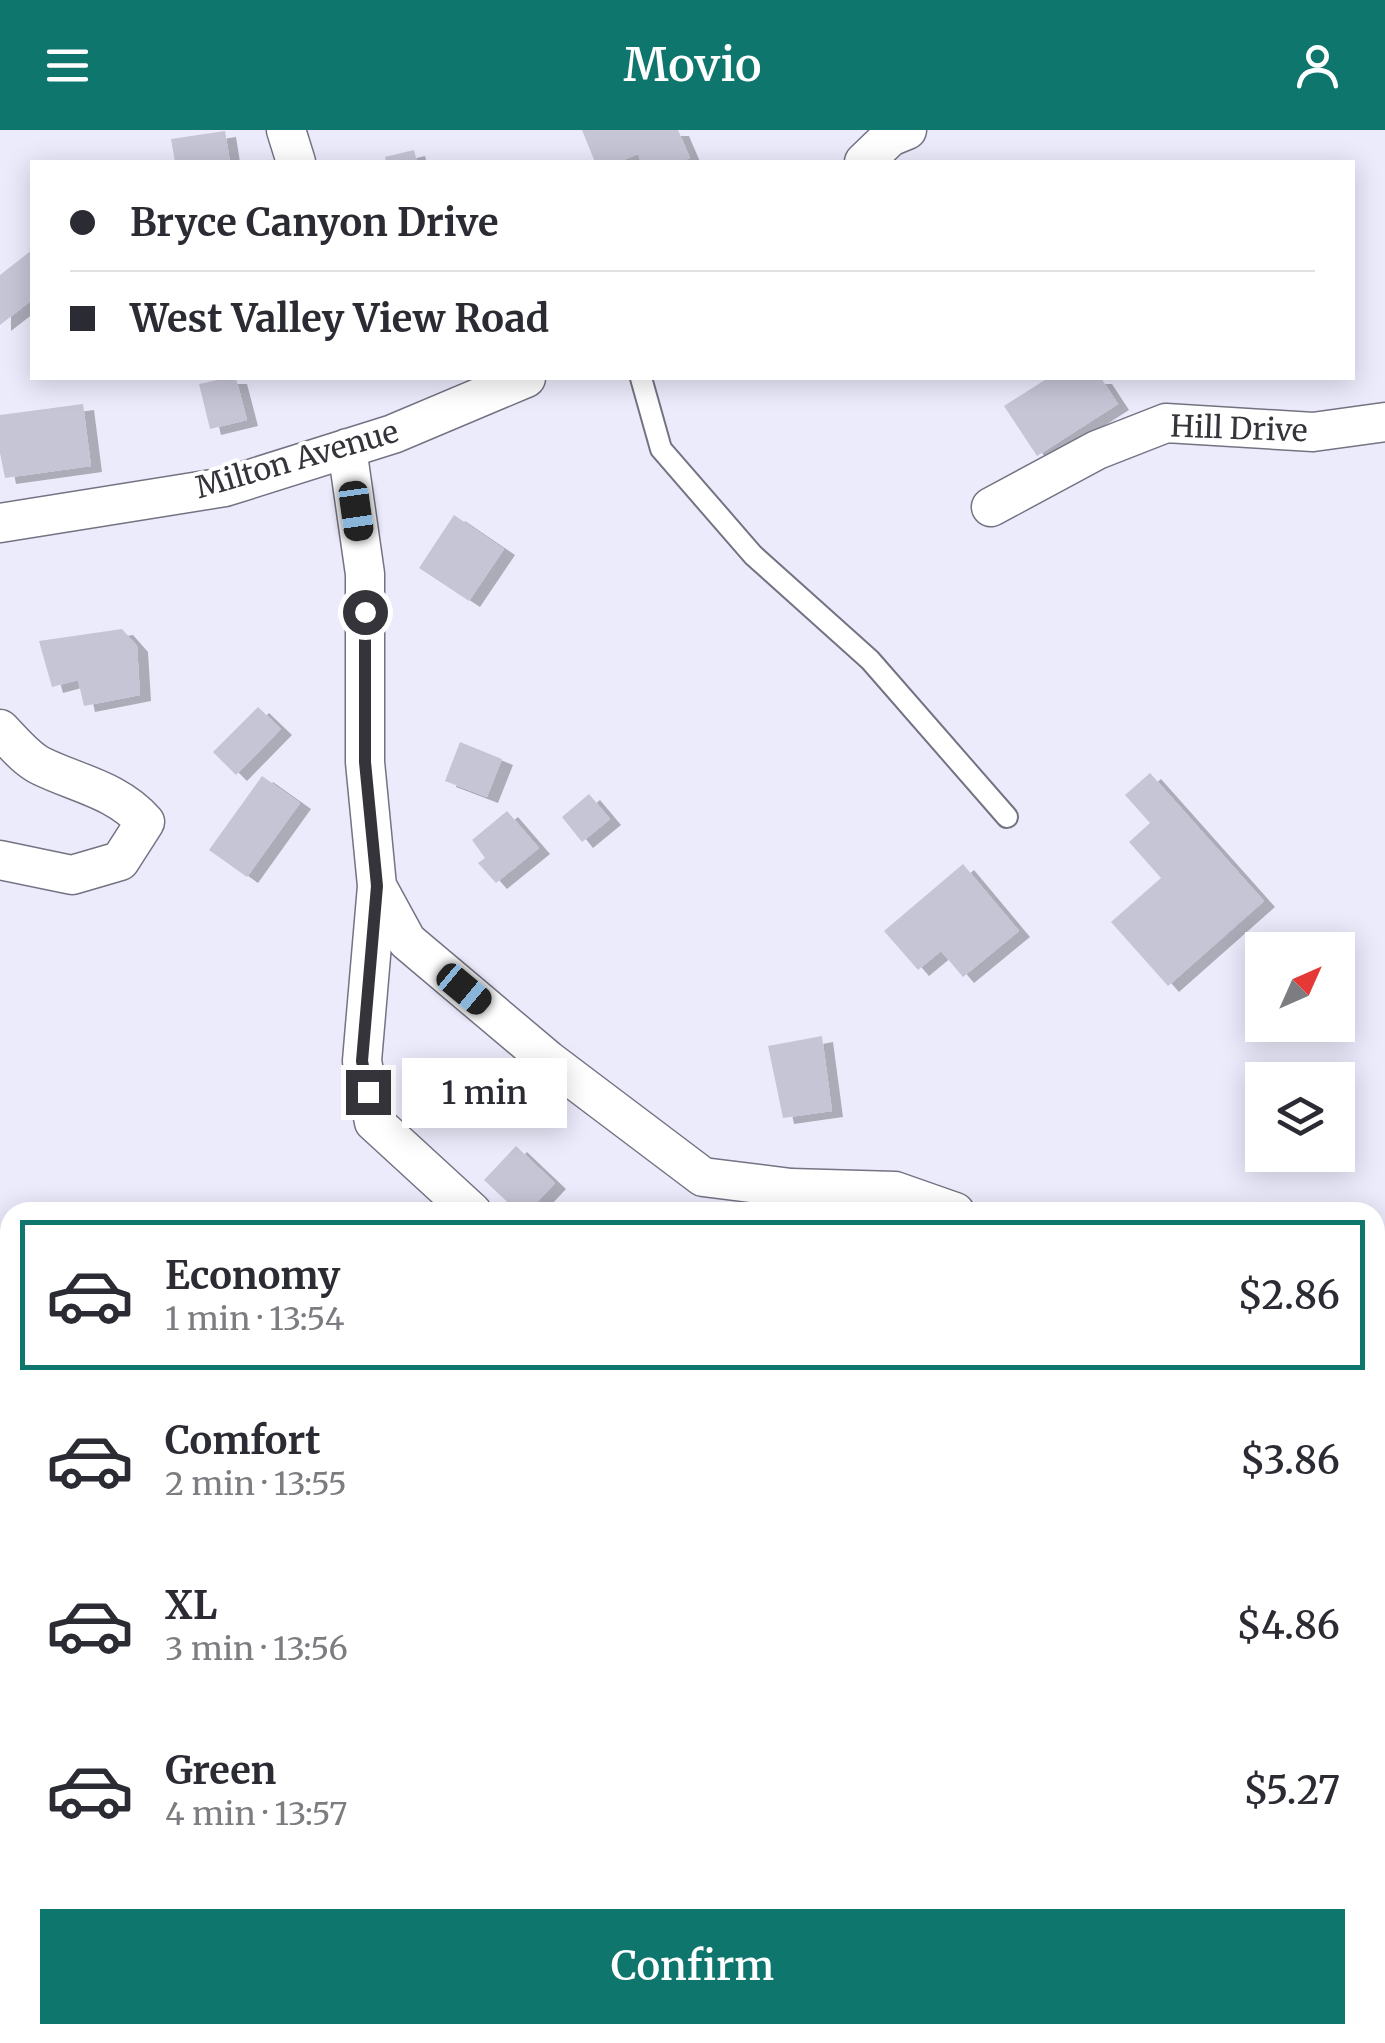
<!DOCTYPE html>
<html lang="en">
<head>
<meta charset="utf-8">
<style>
  :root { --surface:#fff; --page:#f7f7f7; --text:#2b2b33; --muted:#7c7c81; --line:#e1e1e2; --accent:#0f766e }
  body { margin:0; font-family:Merriweather,serif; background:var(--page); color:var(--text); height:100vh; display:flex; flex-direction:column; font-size:38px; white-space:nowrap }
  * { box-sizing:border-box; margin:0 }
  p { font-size:32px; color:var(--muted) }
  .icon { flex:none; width:55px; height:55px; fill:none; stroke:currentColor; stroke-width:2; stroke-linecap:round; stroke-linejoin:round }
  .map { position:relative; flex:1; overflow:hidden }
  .sheet { position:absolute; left:0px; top:1072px; width:1385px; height:842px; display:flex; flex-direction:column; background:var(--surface); border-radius:30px 30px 0 0; box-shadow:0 5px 25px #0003 }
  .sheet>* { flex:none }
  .banner { position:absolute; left:30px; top:30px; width:1325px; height:220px; border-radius:0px; box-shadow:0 5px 25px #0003; display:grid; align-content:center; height:220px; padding:0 40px; background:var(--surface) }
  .needle { width:65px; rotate:45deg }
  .buttons { position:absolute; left:1245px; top:802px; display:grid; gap:20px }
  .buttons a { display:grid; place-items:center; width:110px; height:110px; border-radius:0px; background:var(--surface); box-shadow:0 5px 25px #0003; font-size:50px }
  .end { position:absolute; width:45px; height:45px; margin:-22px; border:12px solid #35343b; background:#fff; box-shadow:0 0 0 5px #fff }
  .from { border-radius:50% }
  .bubble { position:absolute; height:70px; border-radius:0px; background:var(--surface); box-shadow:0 5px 25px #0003; font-size:32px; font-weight:600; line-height:70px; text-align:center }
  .car { position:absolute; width:30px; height:60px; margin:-30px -15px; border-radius:12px; box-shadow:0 0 8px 2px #0007; background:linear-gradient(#222 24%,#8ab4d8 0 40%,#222 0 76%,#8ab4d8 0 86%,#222 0) }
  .banner b { display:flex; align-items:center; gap:35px; height:95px; font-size:38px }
  .banner b+b { border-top:2px solid var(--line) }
  .banner i { width:25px; height:25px; background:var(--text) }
  ul { padding:18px 0 0; list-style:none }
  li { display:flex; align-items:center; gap:30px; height:150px; margin:0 20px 15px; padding:0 20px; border:5px solid transparent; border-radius:0px }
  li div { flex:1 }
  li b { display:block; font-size:38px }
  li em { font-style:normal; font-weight:600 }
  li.selected { border-color:var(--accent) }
  li>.icon { width:90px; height:90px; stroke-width:1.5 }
  .action { display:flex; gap:20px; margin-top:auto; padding:20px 40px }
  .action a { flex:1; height:115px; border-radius:0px; background:var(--accent); color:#fff; font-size:40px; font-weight:600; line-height:115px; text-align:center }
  header { display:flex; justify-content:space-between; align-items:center; height:130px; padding:0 40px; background:var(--accent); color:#fff; font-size:45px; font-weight:600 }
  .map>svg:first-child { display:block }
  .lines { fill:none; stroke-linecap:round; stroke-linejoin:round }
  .stream { stroke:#9794cd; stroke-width:10 }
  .building { fill:#c6c5d6; filter:url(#shadow) }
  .service-casing { stroke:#747383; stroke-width:24 }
  .minor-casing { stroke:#747383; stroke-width:41 }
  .service { stroke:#fff; stroke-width:20 }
  .minor { stroke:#fff; stroke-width:38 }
  .route { stroke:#35343b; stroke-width:12 }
  .labels { text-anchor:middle; stroke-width:8; stroke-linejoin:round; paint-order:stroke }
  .street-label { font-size:30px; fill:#35343b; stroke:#fff }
</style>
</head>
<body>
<header><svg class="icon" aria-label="menu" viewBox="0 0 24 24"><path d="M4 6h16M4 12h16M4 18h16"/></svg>Movio<svg class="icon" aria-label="person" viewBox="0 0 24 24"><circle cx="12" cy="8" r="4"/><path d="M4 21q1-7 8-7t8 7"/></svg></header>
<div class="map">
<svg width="1385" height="1913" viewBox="0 0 1385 1913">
  <defs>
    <filter id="shadow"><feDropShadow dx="11" dy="6" stdDeviation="0" flood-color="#0004"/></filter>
  </defs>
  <rect width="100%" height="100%" fill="#ebebfc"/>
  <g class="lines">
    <!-- stream -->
    <path class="stream" d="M 1375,1695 L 1385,1698
      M 189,1905 L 190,1905
      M 62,1913 L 73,1905"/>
  </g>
  <!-- building -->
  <path class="building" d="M 582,0 L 678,0 L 690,28 L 679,32 L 641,32 L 638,24 L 618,32 L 595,32 Z
    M 225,1 L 230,32 L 175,32 L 171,9 Z
    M 414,20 L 417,32 L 386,32 L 385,27 Z
    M 32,120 L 32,170 L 0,195 L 0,145 Z
    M 227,248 L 236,248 L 247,290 L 210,299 L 199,254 Z
    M 1048,248 L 1101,248 L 1118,274 L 1037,326 L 1004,276 Z
    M 83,274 L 91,336 L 5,348 L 0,323 L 0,285 Z
    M 454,385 L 504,419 L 469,471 L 419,438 Z
    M 122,499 L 137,516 L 140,565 L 84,576 L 78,550 L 52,557 L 39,511 Z
    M 258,577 L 281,599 L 236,645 L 213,622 Z
    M 460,612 L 502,629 L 487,667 L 445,651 Z
    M 1150,643 L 1264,771 L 1168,856 L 1111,792 L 1161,748 L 1129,712 L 1150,693 L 1125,665 Z
    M 262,646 L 300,673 L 247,747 L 209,720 Z
    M 589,664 L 610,689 L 582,712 L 562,687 Z
    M 507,681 L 539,718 L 496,753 L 478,733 L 485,728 L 472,710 Z
    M 963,734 L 1019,801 L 963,847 L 941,821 L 918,840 L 884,801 Z
    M 822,906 L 832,981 L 783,988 L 768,916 Z
    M 516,1016 L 555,1053 L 528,1082 L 518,1082 L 484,1050 Z"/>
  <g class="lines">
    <!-- service casing -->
    <g class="service-casing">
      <path id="service" d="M 641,248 L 661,319 L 753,425 L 870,530 L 1007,687"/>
    </g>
    <!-- minor casing -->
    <g class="minor-casing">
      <path id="minor" d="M 286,0 L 296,32
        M 864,32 L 890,7 L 907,0
        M 347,318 L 365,444 L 365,632 L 377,756 L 407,811 L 548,930 L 703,1047 L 791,1058 L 895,1061 L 955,1082
        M 991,377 L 1097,320 L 1166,293 L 1313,302 L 1385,292
        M 0,393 L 225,357 L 393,304 L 526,248
        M 0,599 C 12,611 26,629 41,636 C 78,654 117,660 145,692 L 120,731 L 72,745 L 0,730
        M 377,756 L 362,931 L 374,992 L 472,1082
        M 0,1231 L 10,1235
        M 154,1905 L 155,1913"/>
    </g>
    <!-- service -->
    <use href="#service" class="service"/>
    <!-- minor -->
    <use href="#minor" class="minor"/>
  </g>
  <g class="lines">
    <!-- route -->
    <path class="route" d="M 365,482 L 365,632 L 377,756 L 362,931 L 368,962"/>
  </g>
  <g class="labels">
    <!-- street labels -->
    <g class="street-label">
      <text transform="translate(1239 299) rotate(2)" y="10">Hill Drive</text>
      <text transform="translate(297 330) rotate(-16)" y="10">Milton Avenue</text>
    </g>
  </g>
</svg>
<div class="buttons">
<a><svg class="needle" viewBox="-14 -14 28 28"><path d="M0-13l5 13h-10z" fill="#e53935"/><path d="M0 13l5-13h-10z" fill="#7c7c81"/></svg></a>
<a><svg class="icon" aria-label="layers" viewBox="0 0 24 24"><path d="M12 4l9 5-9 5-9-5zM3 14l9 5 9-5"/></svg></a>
</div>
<i class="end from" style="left:365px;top:482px"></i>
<i class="end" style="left:368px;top:962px"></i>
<div class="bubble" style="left:402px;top:928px;width:165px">1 min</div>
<i class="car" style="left:356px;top:381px;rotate:172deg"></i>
<i class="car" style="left:464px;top:859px;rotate:130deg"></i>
<div class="banner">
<b><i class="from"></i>Bryce Canyon Drive</b>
<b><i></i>West Valley View Road</b>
</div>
<section class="sheet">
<ul>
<li class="selected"><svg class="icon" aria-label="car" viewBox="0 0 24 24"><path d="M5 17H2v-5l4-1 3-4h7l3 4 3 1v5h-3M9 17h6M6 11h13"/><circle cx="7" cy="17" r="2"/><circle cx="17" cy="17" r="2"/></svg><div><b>Economy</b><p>1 min · 13:54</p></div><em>$2.86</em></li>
<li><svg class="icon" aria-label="car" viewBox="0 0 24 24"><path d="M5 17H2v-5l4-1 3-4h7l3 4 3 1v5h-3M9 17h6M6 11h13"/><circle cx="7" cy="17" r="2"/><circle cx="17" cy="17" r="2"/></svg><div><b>Comfort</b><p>2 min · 13:55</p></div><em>$3.86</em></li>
<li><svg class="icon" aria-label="car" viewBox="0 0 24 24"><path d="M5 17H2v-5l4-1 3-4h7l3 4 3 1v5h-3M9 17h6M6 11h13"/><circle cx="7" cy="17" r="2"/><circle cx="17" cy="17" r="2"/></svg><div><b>XL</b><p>3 min · 13:56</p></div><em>$4.86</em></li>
<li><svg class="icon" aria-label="car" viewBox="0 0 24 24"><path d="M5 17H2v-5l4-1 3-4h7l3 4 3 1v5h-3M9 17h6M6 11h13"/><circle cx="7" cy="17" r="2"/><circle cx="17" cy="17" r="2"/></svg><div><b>Green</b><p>4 min · 13:57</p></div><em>$5.27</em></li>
</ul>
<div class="action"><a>Confirm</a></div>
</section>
</div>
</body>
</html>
